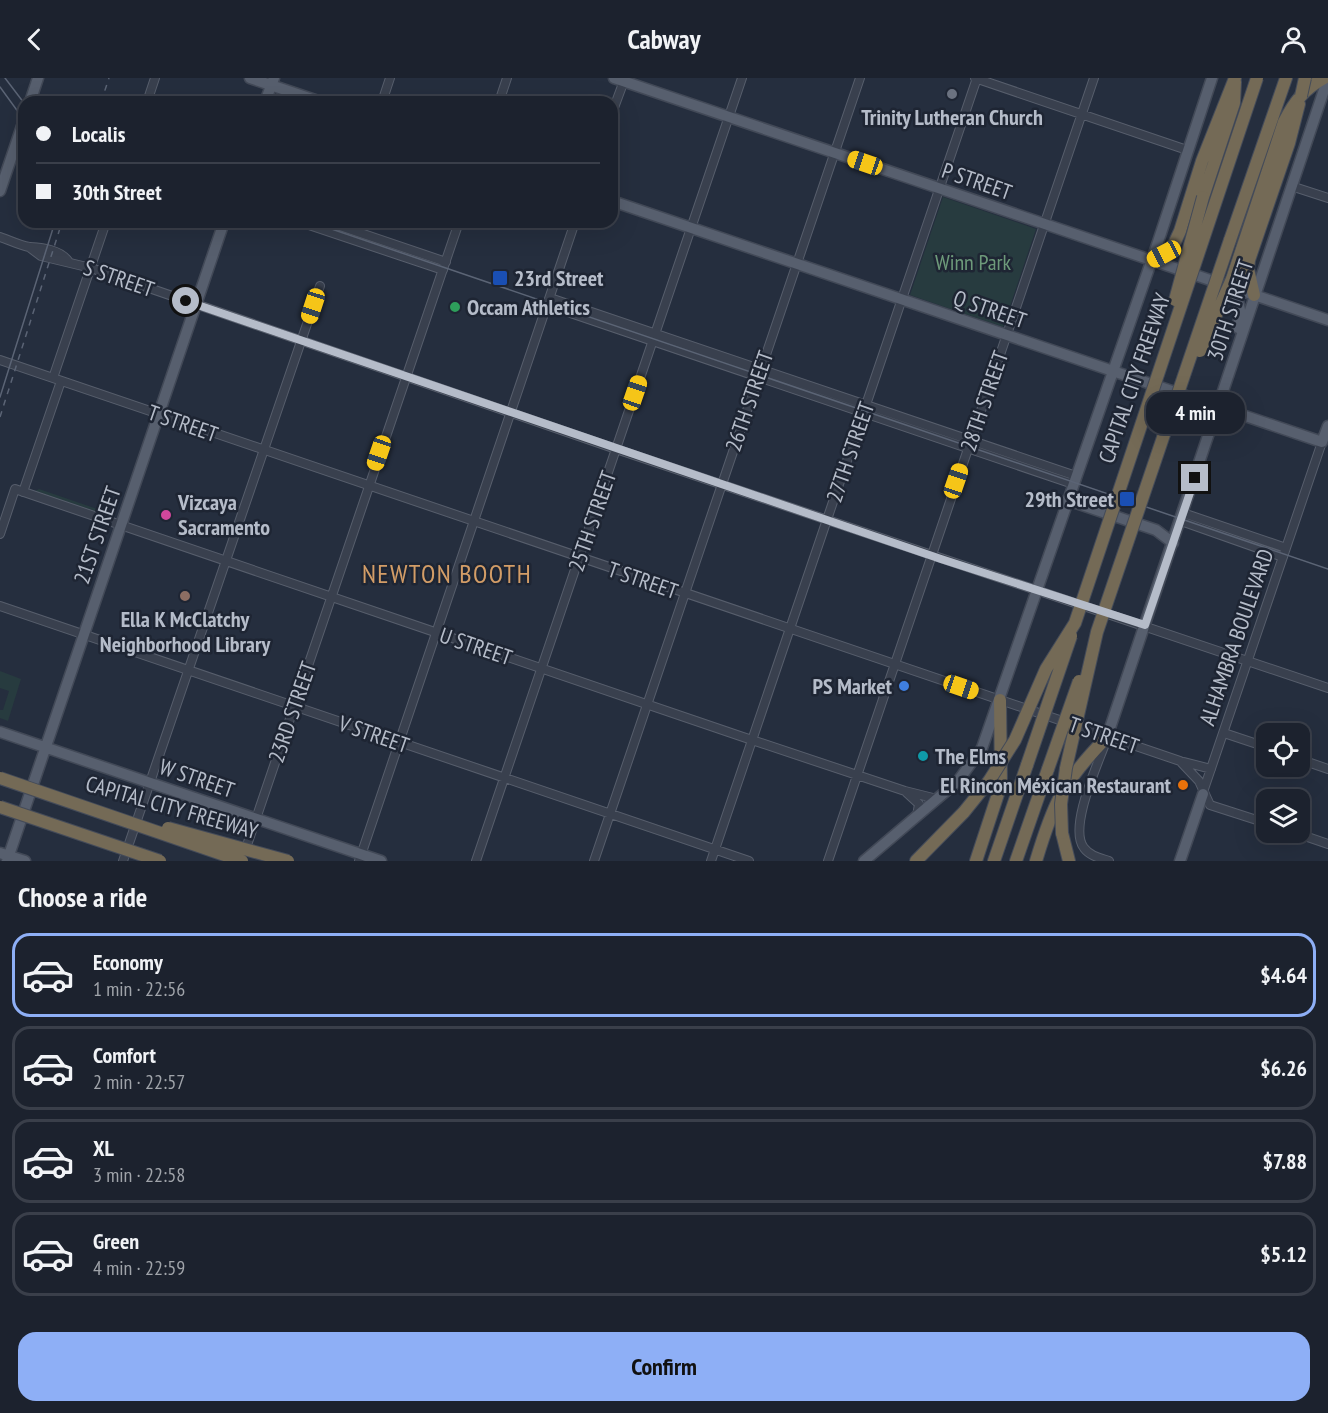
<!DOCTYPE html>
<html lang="en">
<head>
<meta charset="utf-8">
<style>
  :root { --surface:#1c222e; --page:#252a36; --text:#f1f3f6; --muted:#a0a4aa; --line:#3a3f4a; --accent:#8eaff6 }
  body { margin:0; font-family:"PT Sans Narrow",sans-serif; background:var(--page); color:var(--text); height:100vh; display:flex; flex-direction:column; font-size:22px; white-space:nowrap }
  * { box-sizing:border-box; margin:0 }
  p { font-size:20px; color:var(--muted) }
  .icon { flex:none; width:33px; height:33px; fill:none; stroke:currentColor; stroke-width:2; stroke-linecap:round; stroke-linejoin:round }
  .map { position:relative; height:783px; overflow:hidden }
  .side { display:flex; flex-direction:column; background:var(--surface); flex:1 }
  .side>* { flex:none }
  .hud { position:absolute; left:18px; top:18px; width:600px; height:132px; border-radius:18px; box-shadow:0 6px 24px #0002,0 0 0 2px var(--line); display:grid; align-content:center; height:132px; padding:0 18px; background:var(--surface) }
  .buttons { position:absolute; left:1256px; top:645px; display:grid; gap:12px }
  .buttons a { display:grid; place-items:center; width:54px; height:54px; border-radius:12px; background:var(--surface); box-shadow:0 6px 24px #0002,0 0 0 2px var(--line); font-size:30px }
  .end { position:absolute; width:27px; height:27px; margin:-14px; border:8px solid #b5bcc9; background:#111; box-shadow:0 0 0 3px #111 }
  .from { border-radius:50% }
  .bubble { position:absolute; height:42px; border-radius:18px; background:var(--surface); box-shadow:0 6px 24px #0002,0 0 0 2px var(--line); font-size:20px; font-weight:700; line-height:42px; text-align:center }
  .car { position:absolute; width:18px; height:36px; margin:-18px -9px; border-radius:8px; box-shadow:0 0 4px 2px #0007; background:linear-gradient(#f5c518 24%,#345 0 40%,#f5c518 0 76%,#345 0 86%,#f5c518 0) }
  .hud b { display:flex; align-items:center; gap:21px; height:57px; font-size:22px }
  .hud b+b { border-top:2px solid var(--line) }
  .hud i { width:15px; height:15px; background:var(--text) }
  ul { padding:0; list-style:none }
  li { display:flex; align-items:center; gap:18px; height:84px; margin:0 12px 9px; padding:0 6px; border:3px solid var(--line); border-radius:18px }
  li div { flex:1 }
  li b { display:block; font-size:22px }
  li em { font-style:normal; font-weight:700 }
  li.on { border-color:var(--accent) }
  li>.icon { width:54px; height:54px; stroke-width:1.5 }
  h2 { padding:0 18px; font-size:27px; line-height:72px }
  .primary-button { display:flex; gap:12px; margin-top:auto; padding:12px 18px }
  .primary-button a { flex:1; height:69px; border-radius:18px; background:var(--accent); color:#111; font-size:24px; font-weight:700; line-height:69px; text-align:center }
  header { display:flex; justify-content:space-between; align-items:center; height:78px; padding:0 18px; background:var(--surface); font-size:27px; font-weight:700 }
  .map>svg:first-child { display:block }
  .green { fill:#273b3f }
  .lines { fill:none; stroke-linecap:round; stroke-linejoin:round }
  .minor-casing { stroke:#575e6c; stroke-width:10 }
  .major-casing { stroke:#424957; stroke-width:13 }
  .highway-casing { stroke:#444b59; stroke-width:14 }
  .minor { stroke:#39404e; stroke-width:8 }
  .major { stroke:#575f6e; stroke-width:10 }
  .highway { stroke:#746a56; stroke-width:12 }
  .tram { stroke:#5b6475; stroke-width:1.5 }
  .rail { stroke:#5b6475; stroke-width:1.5; stroke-dasharray:6 6; stroke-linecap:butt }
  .highway-bridge-casing { stroke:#444b59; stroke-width:14; stroke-linecap:butt }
  .highway-bridge { stroke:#746a56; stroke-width:12 }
  .route { stroke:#b5bcc9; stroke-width:8 }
  .worship-dot { fill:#6b7280; stroke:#1e2533; stroke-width:2 }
  .transit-dot { fill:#1a4fb4; stroke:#1e2533; stroke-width:2 }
  .leisure-dot { fill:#2e9e5b; stroke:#1e2533; stroke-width:2 }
  .hotel-dot { fill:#d1479c; stroke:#1e2533; stroke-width:2 }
  .education-dot { fill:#8d6e63; stroke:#1e2533; stroke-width:2 }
  .shop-dot { fill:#3f7fe0; stroke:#1e2533; stroke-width:2 }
  .culture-dot { fill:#0f9aa8; stroke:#1e2533; stroke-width:2 }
  .food-dot { fill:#e8710a; stroke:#1e2533; stroke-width:2 }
  .labels { text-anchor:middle; stroke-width:5; stroke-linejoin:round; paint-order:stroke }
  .poi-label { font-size:22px; font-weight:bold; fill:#b5bcc9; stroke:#1e2533; text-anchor:start }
  .street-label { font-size:22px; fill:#b5bcc9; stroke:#1e2533 }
  .park-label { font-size:22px; fill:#6d9a7a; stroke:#1e2533 }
  .quarter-label { font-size:26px; letter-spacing:1.5px; fill:#d39d67; stroke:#1e2533 }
</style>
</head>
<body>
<header><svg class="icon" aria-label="back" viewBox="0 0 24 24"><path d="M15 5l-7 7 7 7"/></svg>Cabway<svg class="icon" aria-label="person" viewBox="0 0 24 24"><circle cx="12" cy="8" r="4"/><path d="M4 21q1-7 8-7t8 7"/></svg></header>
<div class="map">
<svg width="1328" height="783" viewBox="0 0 1328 783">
  <rect width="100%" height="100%" fill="#252e3e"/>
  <!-- green -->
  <path class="green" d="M 943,119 L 1036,151 L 1003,249 L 910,217 Z
    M 39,411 L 103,433 L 113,435 L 101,435 L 35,413 Z
    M 0,593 L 21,601 L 8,643 L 0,640 L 0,632 L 3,632 L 9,613 L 0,610 Z"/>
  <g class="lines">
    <!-- minor casing -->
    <g class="minor-casing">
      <path id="minor" d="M 975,0 L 1187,72
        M 147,24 L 155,0
        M 382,24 L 390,0
        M 499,24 L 507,0
        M 612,35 L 625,0
        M 1291,108 L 1328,120
        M 300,144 L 443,192
        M 328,144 L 446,184
        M 0,159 C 9,162 19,167 29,169 C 42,170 60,171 69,184
        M 29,169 L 41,178 L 91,190 L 616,371 L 1328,610
        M 550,220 L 1076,398
        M 547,227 L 1073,406
        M 0,282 L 1180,683 L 1199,703 L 1210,727 L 1266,745
        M 53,300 L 106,144
        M 23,414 L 61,303
        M 1183,435 L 1286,470
        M 1181,443 L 1283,479
        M 0,456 L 15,411 L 743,659 L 905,713 L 937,721
        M 0,528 L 749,783
        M 1224,655 L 1266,669
        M 1106,663 C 1098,686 1068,750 1084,770 C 1090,778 1100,780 1109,783
        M 1299,681 L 1328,691
        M 1184,684 L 1211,691
        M 906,714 L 919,726 L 917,738
        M 1203,714 L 1322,364
        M 1293,754 L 1328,766
        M 245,773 L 459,144
        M 123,783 L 320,208
        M 359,783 L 575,144
        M 476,783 L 742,0
        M 594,783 L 860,0
        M 711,783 L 977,0
        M 828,783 L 1094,0"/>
    </g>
    <!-- major casing -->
    <g class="major-casing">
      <path id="major" d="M 250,0 L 321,24
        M 614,0 L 1328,242
        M 30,24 L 38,0
        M 265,24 L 274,0
        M 0,113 L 24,42
        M 612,123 L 1322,364 L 1328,348
        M 1235,211 L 1240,232 L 1238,250
        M 1067,422 L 1156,452 L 1173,465
        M 0,654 L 381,783
        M 1107,659 L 1328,0
        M 0,775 L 25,783
        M 7,783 L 224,144
        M 864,783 L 958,703 L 982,670 L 1157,167 L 1212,0
        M 1180,783 L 1203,716"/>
    </g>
    <!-- highway casing -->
    <g class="highway-casing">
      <path id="highway" d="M 1203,119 L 1234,25 L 1235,4
        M 1230,162 L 1286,0
        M 1152,183 L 1164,176 L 1174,166 L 1180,153 L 1202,83 L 1235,0
        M 1232,201 L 1284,44 C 1294,24 1304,11 1324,0
        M 1254,217 L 1248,191 L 1249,182 L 1289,65 L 1299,26
        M 1062,755 L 1069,783
        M 916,783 L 964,734
        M 976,783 L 1001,707 L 1000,622
        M 994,783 L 1027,687
        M 1016,783 L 1048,691
        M 1036,783 C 1054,723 1063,704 1107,659"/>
    </g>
    <!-- minor -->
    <use href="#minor" class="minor"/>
    <!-- major -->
    <use href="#major" class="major"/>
    <!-- highway -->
    <use href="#highway" class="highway"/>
    <!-- tram -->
    <path class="tram" d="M 5,0 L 24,25
      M 0,9 L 24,42
      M 311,144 L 1328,491
      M 0,319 L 55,144"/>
    <!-- rail -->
    <path class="rail" d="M 101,24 L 109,0
      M 0,339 L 62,144"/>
    <!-- highway-bridge casing -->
    <g class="highway-bridge-casing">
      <path id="highway-bridge" d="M 1301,18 L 1305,0
        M 1175,222 L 1203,119
        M 1200,273 L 1232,201
        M 1027,687 L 1071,558
        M 1048,691 L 1079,603
        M 0,700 L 242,783
        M 0,729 L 160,783
        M 964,734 L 989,703 L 1015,662 L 1046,591 L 1075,545 L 1257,0
        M 168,750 L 288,783
        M 1062,755 L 1061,726 L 1066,690 L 1097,554 L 1230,162"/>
    </g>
    <!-- highway-bridge -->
    <use href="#highway-bridge" class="highway-bridge"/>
  </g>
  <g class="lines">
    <!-- route -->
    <path class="route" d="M 186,223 L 941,481 L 1145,547 L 1195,400"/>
  </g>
  <!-- markers -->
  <circle class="worship-dot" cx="952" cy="16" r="6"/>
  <g class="transit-dot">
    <rect x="492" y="192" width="16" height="16" rx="3"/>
    <rect x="1119" y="413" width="16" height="16" rx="3"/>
  </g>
  <circle class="leisure-dot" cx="455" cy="229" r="6"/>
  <circle class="hotel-dot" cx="166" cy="437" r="6"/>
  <circle class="education-dot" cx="185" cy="518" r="6"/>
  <circle class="shop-dot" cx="904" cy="608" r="6"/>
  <circle class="culture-dot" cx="923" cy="678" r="6"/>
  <circle class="food-dot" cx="1183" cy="707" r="6"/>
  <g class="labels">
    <!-- poi labels -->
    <g class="poi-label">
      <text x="952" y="47" text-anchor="middle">Trinity Lutheran Church</text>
      <text x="514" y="208">23rd Street</text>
      <text x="467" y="237">Occam Athletics</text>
      <text x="1114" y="429" text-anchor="end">29th Street</text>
      <text x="178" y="432">Vizcaya<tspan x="178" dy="25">Sacramento</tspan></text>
      <text x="185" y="549" text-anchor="middle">Ella K McClatchy<tspan x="185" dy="25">Neighborhood Library</tspan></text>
      <text x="892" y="616" text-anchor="end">PS Market</text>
      <text x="935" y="686">The Elms</text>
      <text x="1171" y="715" text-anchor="end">El Rincon Méxican Restaurant</text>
    </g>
    <!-- street labels -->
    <g class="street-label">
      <text transform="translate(977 103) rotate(19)" y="8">P STREET</text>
      <text transform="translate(119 200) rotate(19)" y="8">S STREET</text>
      <text transform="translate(990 231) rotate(19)" y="8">Q STREET</text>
      <text transform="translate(1230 232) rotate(-72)" y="8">30TH STREET</text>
      <text transform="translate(1134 300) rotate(-71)" y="8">CAPITAL CITY FREEWAY</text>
      <text transform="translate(749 323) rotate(-71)" y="8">26TH STREET</text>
      <text transform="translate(984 323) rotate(-71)" y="8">28TH STREET</text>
      <text transform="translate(183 345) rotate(19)" y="8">T STREET</text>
      <text transform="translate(850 374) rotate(-71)" y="8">27TH STREET</text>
      <text transform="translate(592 443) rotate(-71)" y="8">25TH STREET</text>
      <text transform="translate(97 457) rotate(-71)" y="8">21ST STREET</text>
      <text transform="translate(643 502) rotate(19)" y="8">T STREET</text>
      <text transform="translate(1236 559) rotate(-71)" y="8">ALHAMBRA BOULEVARD</text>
      <text transform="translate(476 568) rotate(19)" y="8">U STREET</text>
      <text transform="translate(292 634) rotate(-71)" y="8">23RD STREET</text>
      <text transform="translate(374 656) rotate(19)" y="8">V STREET</text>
      <text transform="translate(1104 657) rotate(19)" y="8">T STREET</text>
      <text transform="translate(197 700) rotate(19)" y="8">W STREET</text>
      <text transform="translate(172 729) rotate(16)" y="8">CAPITAL CITY FREEWAY</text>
    </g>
    <!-- park labels -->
    <g class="park-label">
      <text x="973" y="192">Winn Park</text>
    </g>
    <!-- quarter labels -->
    <g class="quarter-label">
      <text x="447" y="505">NEWTON BOOTH</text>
    </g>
  </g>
</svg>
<div class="buttons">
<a><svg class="icon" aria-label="locate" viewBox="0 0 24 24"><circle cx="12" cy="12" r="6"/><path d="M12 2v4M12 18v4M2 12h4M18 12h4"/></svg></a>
<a><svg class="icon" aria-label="layers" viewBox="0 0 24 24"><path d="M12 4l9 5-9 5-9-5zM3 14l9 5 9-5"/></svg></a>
</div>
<i class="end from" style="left:186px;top:223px"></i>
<i class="end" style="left:1195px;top:400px"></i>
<div class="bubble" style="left:1146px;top:314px;width:99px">4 min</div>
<i class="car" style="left:865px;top:85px;rotate:289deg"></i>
<i class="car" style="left:1164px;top:176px;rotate:242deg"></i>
<i class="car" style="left:313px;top:228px;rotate:198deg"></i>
<i class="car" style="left:635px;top:315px;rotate:19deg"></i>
<i class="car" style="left:379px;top:375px;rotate:199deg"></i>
<i class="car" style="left:956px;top:403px;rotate:19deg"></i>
<i class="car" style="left:961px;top:609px;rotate:109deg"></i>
<div class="hud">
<b><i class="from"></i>Localis</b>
<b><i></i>30th Street</b>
</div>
</div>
<section class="side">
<h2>Choose a ride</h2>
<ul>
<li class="on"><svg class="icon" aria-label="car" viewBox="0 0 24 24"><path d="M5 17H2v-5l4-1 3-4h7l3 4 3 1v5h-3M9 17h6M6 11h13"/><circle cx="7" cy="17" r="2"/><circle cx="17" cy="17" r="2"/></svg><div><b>Economy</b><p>1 min · 22:56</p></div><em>$4.64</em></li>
<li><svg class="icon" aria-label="car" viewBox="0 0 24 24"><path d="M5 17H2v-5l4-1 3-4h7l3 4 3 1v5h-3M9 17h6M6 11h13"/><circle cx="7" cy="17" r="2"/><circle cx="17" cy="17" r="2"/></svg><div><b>Comfort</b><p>2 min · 22:57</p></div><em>$6.26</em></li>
<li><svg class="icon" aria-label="car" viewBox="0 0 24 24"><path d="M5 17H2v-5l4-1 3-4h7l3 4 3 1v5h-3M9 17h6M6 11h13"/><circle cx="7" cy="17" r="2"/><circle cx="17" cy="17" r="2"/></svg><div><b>XL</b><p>3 min · 22:58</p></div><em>$7.88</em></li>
<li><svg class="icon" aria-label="car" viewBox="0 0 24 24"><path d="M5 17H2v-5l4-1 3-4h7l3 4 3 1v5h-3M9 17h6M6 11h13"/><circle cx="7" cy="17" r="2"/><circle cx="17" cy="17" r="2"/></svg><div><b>Green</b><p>4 min · 22:59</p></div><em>$5.12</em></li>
</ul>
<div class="primary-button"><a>Confirm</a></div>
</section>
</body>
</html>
